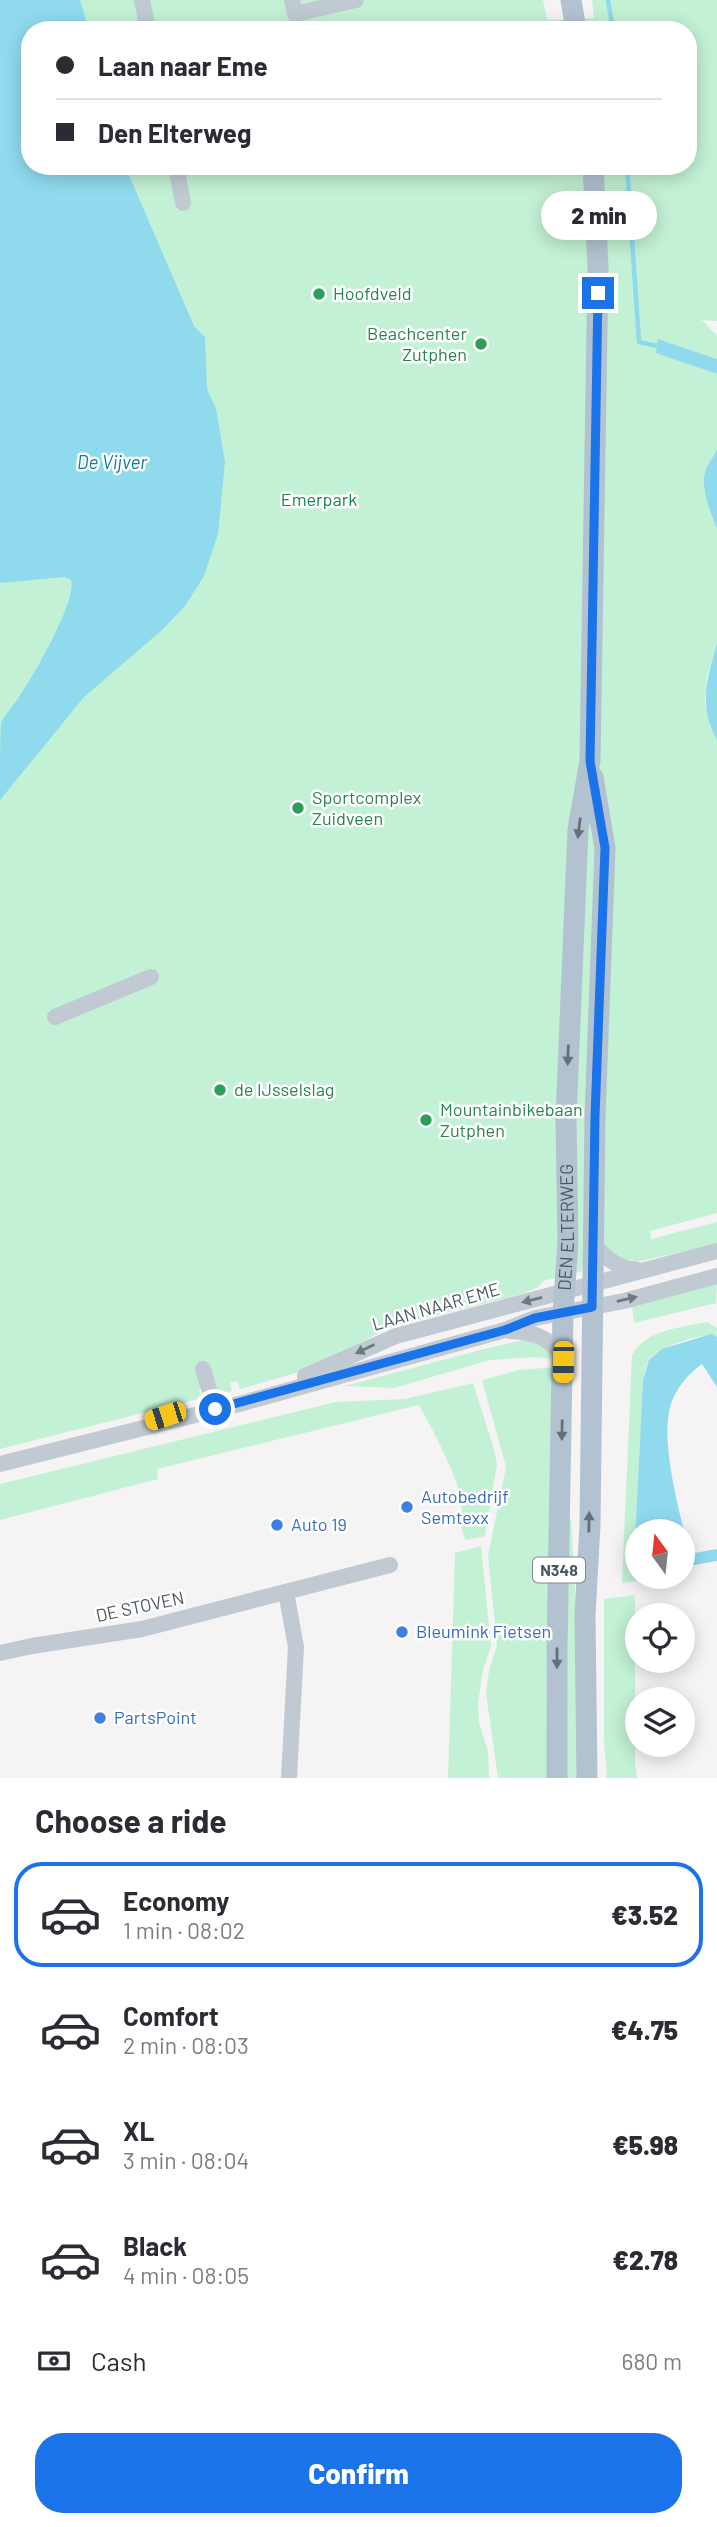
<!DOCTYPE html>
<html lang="en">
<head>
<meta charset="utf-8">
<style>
  :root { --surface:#fff; --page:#f2f2f3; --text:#2b2b33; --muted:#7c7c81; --line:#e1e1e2; --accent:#1a73e8 }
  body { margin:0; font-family:Barlow,sans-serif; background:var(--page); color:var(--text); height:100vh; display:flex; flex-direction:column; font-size:26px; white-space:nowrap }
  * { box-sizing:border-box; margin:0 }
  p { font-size:23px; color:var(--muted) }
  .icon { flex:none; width:38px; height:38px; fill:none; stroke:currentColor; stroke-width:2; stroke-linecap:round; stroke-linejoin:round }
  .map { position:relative; height:1778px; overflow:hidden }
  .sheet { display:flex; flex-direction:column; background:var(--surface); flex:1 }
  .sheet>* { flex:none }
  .top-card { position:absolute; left:21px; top:21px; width:676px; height:154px; border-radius:28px; box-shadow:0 4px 18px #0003; display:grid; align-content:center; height:154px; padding:0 35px; background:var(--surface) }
  .needle { width:46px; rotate:345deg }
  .fabs { position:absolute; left:625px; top:1519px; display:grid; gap:14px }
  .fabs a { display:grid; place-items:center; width:70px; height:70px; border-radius:50%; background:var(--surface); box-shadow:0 4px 18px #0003; font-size:35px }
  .end { position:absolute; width:32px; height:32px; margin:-16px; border:9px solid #1a73e8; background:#fff; box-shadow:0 0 0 4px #fff }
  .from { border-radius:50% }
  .bubble { position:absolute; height:49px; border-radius:24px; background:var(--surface); box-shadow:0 4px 18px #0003; font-size:23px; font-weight:800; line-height:49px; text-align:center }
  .car { position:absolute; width:21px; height:42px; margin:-21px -10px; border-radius:9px; box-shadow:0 0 5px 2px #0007; background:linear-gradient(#f5c518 24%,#345 0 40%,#f5c518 0 76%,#345 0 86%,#f5c518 0) }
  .top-card b { display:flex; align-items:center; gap:24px; height:66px; font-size:26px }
  .top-card b+b { border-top:2px solid var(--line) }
  .top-card i { width:18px; height:18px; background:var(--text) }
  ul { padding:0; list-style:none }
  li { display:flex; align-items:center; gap:21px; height:105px; margin:0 14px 10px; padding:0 21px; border:4px solid transparent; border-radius:28px }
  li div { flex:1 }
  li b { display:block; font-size:26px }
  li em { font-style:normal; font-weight:800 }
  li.selected { border-color:var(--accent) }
  li>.icon { width:63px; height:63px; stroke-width:1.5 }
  h2 { padding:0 35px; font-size:32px; line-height:84px }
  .pay { display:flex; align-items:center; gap:18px; height:77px; padding:0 35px; font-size:26px }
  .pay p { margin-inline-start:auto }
  .primary-button { display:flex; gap:14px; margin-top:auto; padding:14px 35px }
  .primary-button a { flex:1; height:80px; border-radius:28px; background:var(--accent); color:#fff; font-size:28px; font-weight:800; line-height:80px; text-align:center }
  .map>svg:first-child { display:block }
  .green { fill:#c3f1d5; fill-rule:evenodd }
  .water { fill:#90daee }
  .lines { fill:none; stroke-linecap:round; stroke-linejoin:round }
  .stream { stroke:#90daee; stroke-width:4.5 }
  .minor { stroke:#c1cad2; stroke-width:16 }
  .major { stroke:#b3c2d1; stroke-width:21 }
  .oneway { fill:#64717d }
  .oneway2 { fill:#6e7983 }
  .route { stroke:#1a73e8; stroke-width:9 }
  .leisure-dot { fill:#2e9e5b; stroke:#fff; stroke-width:2.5 }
  .shop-dot { fill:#3f7fe0; stroke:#fff; stroke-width:2.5 }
  .labels { text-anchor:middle; stroke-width:5; stroke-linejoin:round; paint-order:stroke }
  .shield { fill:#fff; stroke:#808990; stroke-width:2 }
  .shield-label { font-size:16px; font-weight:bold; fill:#4a5661 }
  .leisure-label { font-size:18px; fill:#27864d; stroke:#fff; text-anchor:start }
  .park-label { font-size:18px; fill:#17864f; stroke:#fff }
  .street-label { font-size:18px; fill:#4a5661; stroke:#fff }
  .shop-label { font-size:18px; fill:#366cbe; stroke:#fff; text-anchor:start }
  .water-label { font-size:19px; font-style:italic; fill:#0c7c9b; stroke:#fff }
</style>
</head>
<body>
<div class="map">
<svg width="717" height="1778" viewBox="0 0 717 1778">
  <rect width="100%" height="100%" fill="#f5f3f3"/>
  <!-- green -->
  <path class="green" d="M 0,0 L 543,0 L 547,20 L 594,18 L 592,0 L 717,0 L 717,321 L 702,320 L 717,336 L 717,359 L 665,341 L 658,353 L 717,374 L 717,449 L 705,471 L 704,479 L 704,489 L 717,529 L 717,643 L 707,676 L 705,705 L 717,740 L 717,1213 L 650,1231 L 651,1239 L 717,1222 L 717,1244 L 636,1262 L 630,1259 L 543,1281 L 538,1287 L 522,1294 L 390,1327 L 313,1368 L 240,1389 L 237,1381 L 230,1383 L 232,1391 L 224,1393 L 216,1390 L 215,1386 L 199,1389 L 202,1398 L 0,1449 ZM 30,30 L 688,30 L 688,166 L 30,166 Z
    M 717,1284 L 716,1303 L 634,1323 L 632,1306 Z
    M 707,1322 L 717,1328 L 717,1337 C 703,1331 660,1347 650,1359 C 646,1364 645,1374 643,1380 L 634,1560 L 637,1577 L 668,1577 L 622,1583 L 632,1355 C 647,1329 680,1328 707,1322 Z
    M 537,1337 L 555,1359 L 534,1357 L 490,1360 L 394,1388 L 345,1386 L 488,1348 Z
    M 556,1367 L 546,1682 L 548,1778 L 498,1778 L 486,1693 L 489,1671 L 497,1645 L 488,1556 L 506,1467 L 482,1380 L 519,1370 Z
    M 473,1383 L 494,1449 L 497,1464 L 485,1536 L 466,1540 C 458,1527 464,1511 461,1497 C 455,1472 432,1428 419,1405 L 157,1469 L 158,1479 L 0,1520 L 0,1484 L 336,1402 L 405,1399 Z
    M 571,1519 L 576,1607 L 578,1778 L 563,1778 L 566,1521 Z
    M 481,1546 L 491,1646 L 483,1670 L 478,1703 L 479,1723 L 488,1751 L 489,1778 L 448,1778 L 455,1553 Z
    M 635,1595 L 635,1762 L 637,1778 L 607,1778 L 604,1741 L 604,1599 Z"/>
  <!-- water -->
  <path class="water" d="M 0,0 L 80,0 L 89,30 L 30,30 L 30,166 L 125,166 L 194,326 L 205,337 L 207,389 L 216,409 L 225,462 L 218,534 L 204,576 L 185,606 L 162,630 L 84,697 L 0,800 C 0,786 0,733 1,724 C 4,715 14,705 19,697 C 32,679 78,599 71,580 L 64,577 L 0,583 Z
    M 658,339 L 717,359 L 717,374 L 656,353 Z
    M 717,449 L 717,529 C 711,513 699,486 706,469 C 709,462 714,456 717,449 Z
    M 717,643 L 717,740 C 698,705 707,679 717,643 Z
    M 711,1334 L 717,1337 L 717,1387 L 702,1364 C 687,1375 675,1389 670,1407 C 660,1447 681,1514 689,1554 L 717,1549 L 717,1561 L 683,1567 L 682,1531 L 637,1531 L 637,1569 L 634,1560 L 643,1380 L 649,1360 L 662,1349 Z"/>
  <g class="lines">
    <!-- stream -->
    <path class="stream" d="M 608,0 L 613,30
      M 627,166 L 639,342 L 657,346"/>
    <!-- minor -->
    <path class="minor" d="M 142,0 L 148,30
      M 292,0 L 295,14 L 356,0
      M 176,166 L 183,203
      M 55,1017 L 151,977
      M 595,1246 C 608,1260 618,1268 638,1270
      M 510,1331 C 535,1332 548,1337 563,1357
      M 203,1369 L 215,1409
      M 305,1376 L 396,1336 L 717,1251
      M 0,1464 L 239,1404 L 505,1330 L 535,1318 L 624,1301 L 717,1276
      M 286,1592 L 296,1647 L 289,1778
      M 0,1653 L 32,1646 L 142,1629 L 390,1565"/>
    <!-- major -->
    <g class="major">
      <path d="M 571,0 L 576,30"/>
      <path id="s1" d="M 557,1778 L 557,1649 L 563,1313 L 568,1242 L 566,1118 L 578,829 L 590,761 L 598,266 L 593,166"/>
      <path d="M 587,1778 L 585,1615 L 590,1525 L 595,1117 L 605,848 L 593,777"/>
    </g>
  </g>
  <!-- one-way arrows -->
  <defs><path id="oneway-solid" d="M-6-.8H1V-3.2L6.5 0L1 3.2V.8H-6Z" transform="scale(1.75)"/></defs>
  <g class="oneway">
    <use href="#oneway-solid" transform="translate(579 828) rotate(97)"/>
    <use href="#oneway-solid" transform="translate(568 1055) rotate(92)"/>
    <use href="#oneway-solid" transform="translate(562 1430) rotate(91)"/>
    <use href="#oneway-solid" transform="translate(589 1522) rotate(-89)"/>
    <use href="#oneway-solid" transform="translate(557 1658) rotate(90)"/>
  </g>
  <g class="oneway2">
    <use href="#oneway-solid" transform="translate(627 1299) rotate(-13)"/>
    <use href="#oneway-solid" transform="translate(532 1300) rotate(166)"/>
    <use href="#oneway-solid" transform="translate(365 1349) rotate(154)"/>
  </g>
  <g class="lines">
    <!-- route -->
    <path class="route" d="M 215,1409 L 505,1330 L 535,1318 L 592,1307 L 595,1117 L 605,848 L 590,761 L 598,293"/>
  </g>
  <!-- markers -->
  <g class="leisure-dot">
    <circle cx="319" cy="294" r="7"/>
    <circle cx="481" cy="344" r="7"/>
    <circle cx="298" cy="808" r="7"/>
    <circle cx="220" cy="1090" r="7"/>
    <circle cx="426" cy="1120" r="7"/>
  </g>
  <g class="shop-dot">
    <circle cx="407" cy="1507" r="7"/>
    <circle cx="277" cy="1525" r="7"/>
    <circle cx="402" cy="1632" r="7"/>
    <circle cx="100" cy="1718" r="7"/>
  </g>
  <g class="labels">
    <!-- shield labels -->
    <rect class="shield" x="533" y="1557.5" width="52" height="25" rx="5"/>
    <g class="shield-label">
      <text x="559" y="1576">N348</text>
    </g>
    <!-- leisure labels -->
    <g class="leisure-label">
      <text x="333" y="300">Hoofdveld</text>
      <text x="467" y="340" text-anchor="end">Beachcenter<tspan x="467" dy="21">Zutphen</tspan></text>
      <text x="312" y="804">Sportcomplex<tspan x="312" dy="21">Zuidveen</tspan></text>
      <text x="234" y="1096">de IJsselslag</text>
      <text x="440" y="1116">Mountainbikebaan<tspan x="440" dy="21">Zutphen</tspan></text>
    </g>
    <!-- park labels -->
    <g class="park-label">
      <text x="319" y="506">Emerpark</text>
    </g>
    <!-- street labels -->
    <g class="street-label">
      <text dy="6" stroke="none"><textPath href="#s1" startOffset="551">DEN ELTERWEG</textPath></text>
      <text transform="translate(436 1307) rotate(-16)" y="6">LAAN NAAR EME</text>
      <text transform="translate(140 1607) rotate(-12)" y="6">DE STOVEN</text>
    </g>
    <!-- shop labels -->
    <g class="shop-label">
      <text x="421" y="1503">Autobedrijf<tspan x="421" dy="21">Semtexx</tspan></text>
      <text x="291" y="1531">Auto 19</text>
      <text x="416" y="1638">Bleumink Fietsen</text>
      <text x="114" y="1724">PartsPoint</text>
    </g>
    <!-- water labels -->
    <g class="water-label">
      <text x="112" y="469">De Vijver</text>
    </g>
  </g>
</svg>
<div class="fabs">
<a><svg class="needle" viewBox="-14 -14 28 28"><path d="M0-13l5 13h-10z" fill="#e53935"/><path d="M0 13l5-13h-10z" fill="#7c7c81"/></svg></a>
<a><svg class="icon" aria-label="locate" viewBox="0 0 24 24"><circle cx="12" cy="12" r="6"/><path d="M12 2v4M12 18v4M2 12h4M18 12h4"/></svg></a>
<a><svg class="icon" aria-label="layers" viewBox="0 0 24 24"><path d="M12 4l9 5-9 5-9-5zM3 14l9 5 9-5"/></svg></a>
</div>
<i class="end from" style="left:215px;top:1409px"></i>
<i class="end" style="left:598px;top:293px"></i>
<div class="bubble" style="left:541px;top:191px;width:116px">2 min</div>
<i class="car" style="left:563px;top:1362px;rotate:181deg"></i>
<i class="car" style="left:165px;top:1416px;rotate:252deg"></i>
<div class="top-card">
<b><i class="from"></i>Laan naar Eme</b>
<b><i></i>Den Elterweg</b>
</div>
</div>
<section class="sheet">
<h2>Choose a ride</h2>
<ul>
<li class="selected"><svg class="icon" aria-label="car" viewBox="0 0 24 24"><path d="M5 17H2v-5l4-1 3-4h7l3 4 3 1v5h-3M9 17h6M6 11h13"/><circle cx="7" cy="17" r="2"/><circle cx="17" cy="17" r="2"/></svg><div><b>Economy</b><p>1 min · 08:02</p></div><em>€3.52</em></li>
<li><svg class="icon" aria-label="car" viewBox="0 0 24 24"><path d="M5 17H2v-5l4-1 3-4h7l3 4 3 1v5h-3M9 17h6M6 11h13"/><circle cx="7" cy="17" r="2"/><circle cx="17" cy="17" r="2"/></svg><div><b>Comfort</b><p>2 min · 08:03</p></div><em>€4.75</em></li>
<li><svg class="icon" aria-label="car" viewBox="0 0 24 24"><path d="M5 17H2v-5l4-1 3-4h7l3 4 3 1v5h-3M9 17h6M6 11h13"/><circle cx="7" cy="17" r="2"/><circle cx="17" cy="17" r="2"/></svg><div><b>XL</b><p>3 min · 08:04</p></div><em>€5.98</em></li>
<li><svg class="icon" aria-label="car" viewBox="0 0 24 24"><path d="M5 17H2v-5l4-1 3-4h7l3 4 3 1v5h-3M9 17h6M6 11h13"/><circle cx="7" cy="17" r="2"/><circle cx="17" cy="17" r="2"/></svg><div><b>Black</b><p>4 min · 08:05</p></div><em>€2.78</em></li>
</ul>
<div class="pay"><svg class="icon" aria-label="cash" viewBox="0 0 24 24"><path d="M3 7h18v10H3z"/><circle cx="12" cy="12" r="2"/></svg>Cash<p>680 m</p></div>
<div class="primary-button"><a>Confirm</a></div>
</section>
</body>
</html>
